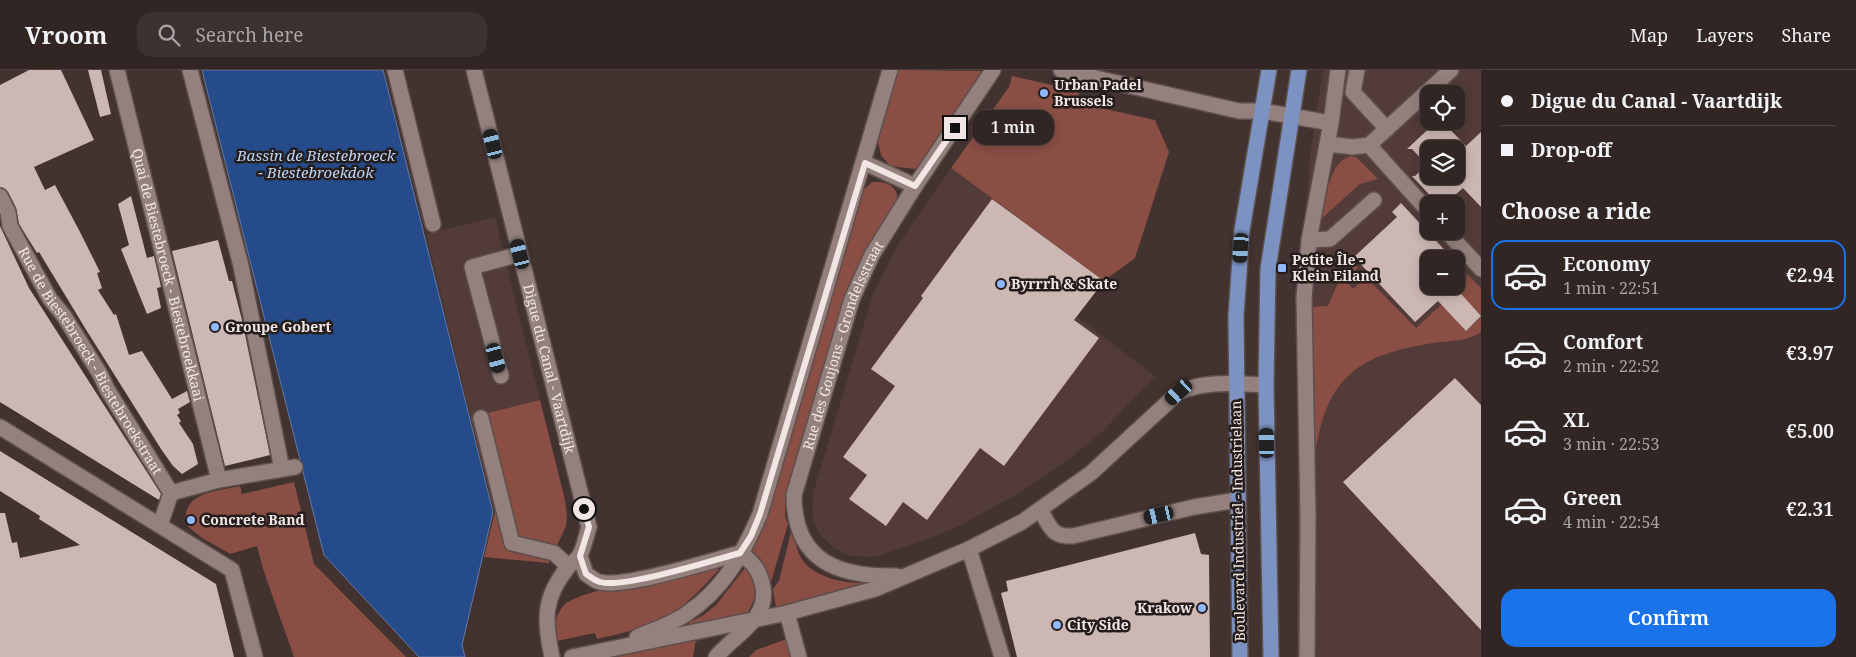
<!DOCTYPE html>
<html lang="en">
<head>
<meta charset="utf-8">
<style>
  :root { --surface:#322624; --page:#3d3231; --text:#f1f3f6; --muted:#a8a5a6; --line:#4d4341; --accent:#1a73e8 }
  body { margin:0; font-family:"Noto Serif",serif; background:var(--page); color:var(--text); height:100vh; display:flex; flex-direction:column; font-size:19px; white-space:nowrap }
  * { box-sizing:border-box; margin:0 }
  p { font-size:16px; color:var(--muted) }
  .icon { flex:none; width:28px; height:28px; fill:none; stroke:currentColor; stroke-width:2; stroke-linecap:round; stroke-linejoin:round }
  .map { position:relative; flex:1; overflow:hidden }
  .side { display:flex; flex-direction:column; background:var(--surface); width:375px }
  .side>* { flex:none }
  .guide { display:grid; align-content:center; height:110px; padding:0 20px; background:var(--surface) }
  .controls { position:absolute; left:1420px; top:15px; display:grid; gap:10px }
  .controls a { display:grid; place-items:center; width:45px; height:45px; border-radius:10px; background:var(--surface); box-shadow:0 2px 12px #0003,0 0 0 1px var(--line); font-size:25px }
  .end { position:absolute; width:22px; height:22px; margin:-11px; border:6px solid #f1e6e4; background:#111; box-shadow:0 0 0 2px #111 }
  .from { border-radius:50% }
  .bubble { position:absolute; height:35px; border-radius:15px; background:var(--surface); box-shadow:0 2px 12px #0003,0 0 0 1px var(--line); font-size:16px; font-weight:600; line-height:35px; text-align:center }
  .car { position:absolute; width:15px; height:30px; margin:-15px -8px; border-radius:6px; box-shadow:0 0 4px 1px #0007; background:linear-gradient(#222 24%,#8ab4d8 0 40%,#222 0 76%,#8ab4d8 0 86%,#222 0) }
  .guide b { display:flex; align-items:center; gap:18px; height:48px; font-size:19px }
  .guide b+b { border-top:1px solid var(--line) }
  .guide i { width:12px; height:12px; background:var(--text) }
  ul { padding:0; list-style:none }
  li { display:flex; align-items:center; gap:15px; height:70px; margin:0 10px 8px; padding:0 10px; border:2px solid transparent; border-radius:15px }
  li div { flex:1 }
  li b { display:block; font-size:19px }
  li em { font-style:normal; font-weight:600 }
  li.current { border-color:var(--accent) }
  li>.icon { width:45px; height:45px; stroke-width:1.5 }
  h2 { padding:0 20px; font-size:22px; line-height:60px }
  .primary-button { display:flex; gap:10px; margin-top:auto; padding:10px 20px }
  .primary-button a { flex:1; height:58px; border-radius:15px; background:var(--accent); color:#fff; font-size:20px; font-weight:600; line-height:58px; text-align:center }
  header { display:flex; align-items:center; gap:30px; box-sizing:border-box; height:70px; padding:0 25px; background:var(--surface); border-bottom:1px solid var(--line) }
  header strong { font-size:24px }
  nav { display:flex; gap:28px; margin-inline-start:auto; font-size:18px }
  .search { width:350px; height:45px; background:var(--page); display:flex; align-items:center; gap:12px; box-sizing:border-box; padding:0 18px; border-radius:15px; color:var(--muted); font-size:19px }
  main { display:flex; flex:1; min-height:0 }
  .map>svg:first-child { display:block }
  .built { fill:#523b38; fill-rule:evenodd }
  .green { fill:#8a4e44 }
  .water { fill:#264b8a; stroke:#637aa5 }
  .building { fill:#ccb7b3; fill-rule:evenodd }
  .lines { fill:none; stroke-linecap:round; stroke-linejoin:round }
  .minor-casing { stroke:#5d4f4d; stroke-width:18 }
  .major-casing { stroke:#5d4f4d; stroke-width:18 }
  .minor { stroke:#94817d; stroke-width:15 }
  .major { stroke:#7c92c1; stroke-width:15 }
  .route { stroke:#f1e6e4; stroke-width:6 }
  .poi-dot { fill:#8fb8fd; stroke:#241d1b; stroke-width:2 }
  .labels { text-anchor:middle; stroke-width:5; stroke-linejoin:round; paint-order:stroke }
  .poi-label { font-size:14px; font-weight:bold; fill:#f1e6e4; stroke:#241d1b; text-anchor:start }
  .street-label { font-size:14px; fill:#f1e6e4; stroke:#241d1b }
  .water-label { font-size:15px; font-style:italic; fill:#bdd4f9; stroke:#241d1b }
</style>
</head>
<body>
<header>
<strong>Vroom</strong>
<div class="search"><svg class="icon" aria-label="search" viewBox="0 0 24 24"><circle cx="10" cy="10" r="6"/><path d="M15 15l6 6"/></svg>Search here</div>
<nav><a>Map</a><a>Layers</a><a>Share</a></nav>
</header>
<main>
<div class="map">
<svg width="1481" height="587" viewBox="0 0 1481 587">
  <rect width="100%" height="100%" fill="#433330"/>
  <!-- built -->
  <path class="built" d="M 1323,0 L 1481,0 L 1481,587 L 1297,587 L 1298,271 L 1310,86 ZM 1429,24 L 1456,24 L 1456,51 L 1429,51 ZM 1429,79 L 1456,79 L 1456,106 L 1429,106 ZM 1429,134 L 1456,134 L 1456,161 L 1429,161 ZM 1429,189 L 1456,189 L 1456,216 L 1429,216 Z
    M 951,98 L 1104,211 L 1077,247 L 1155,306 L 1102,362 L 1073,386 L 1021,422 L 957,457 L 925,470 L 875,487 L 852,486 L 835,479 L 818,462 L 812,446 L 813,423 L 873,224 L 897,176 Z
    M 495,147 L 540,330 L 471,347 L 426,164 Z"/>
  <!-- green -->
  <path class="green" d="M 896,0 L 981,1 L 978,13 L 932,85 L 915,99 L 890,96 L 881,85 L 877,68 Z
    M 1012,6 L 1079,21 L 1078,33 L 1155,50 L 1169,82 L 1135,188 L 1104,211 L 951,98 L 1009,17 Z
    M 1351,86 L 1357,88 L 1378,109 L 1360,114 L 1321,149 C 1326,130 1328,92 1351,86 Z
    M 872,112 C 887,111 899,116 898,133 L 873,173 L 786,431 L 785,446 L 788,454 L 771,512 L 760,488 L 751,483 L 765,451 L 862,121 Z
    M 1349,188 L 1358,198 L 1345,210 L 1353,219 L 1366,207 L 1416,258 L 1466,212 L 1467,204 L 1481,218 L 1481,246 L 1459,223 L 1444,237 L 1466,261 L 1481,247 L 1481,262 C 1468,271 1449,271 1433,273 C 1357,285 1325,308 1315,387 L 1314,293 L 1311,237 L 1328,236 Z
    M 540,330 L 565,430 L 567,447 L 566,456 L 549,493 L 484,487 L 495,442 L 471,347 Z
    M 294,412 L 314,494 L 406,587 L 294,587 L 263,499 L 257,476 L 230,484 C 218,476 201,469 191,459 C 187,456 185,450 186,445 C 187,422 223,420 240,416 L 242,424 Z
    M 791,462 C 795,470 797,480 801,488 C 813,507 844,514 865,513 L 776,537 L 773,519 L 779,511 Z
    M 714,497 L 719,499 C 678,547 657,556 597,569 L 595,563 L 552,572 C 553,560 555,546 563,536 C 575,520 688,502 714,497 Z
    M 745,498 C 759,512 758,525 748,542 L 689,557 L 689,552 L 702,546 L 716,535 Z
    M 679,569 L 696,569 L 693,587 L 616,587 Z
    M 787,569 L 791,587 L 749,587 L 756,580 Z"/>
  <!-- water -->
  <path class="water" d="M 202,0 L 383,0 L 493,442 L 462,575 L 465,587 L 419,587 L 324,485 Z"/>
  <!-- building -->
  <path class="building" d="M 29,0 L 61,0 L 94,70 L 34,97 L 45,120 L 55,115 L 80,162 L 100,202 L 97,203 L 102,218 L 98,220 L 114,245 L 116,244 L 129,285 L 142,281 L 172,329 L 187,321 L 190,332 L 178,339 L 180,343 L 177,345 L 181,351 L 179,353 L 193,374 L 198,394 L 182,404 L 173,396 L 161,379 L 85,258 L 39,182 L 37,183 L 19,154 L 16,138 L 8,122 L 0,117 L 0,15 Z
    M 88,0 L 101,0 L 111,44 L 100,47 Z
    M 1437,51 L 1442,51 L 1466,76 L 1481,62 L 1481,137 L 1463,118 L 1445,134 L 1438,134 L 1412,106 L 1415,106 L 1427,95 L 1412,79 L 1407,79 ZM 1429,79 L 1456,79 L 1456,106 L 1429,106 Z
    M 131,126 L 147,188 L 154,186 L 161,217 L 157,218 L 161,238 L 147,244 L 121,179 L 129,175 L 118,134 Z
    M 992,129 L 1104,211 L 1074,250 L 1099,268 L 1004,396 L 980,378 L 927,450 L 903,432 L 886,456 L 849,429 L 867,405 L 843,387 L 895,316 L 871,299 L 923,228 L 921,226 Z
    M 1401,133 L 1453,189 L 1429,189 L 1429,216 L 1454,216 L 1481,246 L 1466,261 L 1438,231 L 1415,252 L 1354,187 L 1397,147 L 1392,142 Z
    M 0,156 L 29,218 L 161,424 L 159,430 L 0,332 Z
    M 218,170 L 229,211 L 232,211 L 242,250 L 270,385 L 225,396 L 172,181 Z
    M 1455,308 L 1481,335 L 1481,560 L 1343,412 Z
    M 0,381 L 216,514 L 234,587 L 0,587 L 0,443 L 5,443 L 12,473 L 17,472 L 20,488 L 80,475 L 39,449 L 40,446 L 0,421 Z
    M 1195,463 L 1201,484 L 1209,485 L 1210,587 L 1017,587 L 1001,523 L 1008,521 L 1006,511 Z"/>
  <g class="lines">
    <!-- minor casing -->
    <g class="minor-casing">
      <g id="minor">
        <path id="s1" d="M 117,0 L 219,410"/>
        <path d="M 190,0 L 241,196 L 282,399"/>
        <path d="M 395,0 L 433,154"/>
        <path id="s2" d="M 474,0 L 589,457 C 586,466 584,479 579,486 C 576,491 571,493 568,497 C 543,528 544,550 552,587"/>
        <path d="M 1061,0 L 1239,41 L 1262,41 L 1331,53 L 1309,170 L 1304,228 L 1308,447 L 1307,587"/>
        <path d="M 1357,0 L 1353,22 L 1387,59"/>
        <path d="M 1331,53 L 1338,0"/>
        <path d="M 1327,74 L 1353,77 L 1369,75 L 1451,0"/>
        <path d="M 1369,75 L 1429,142"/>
        <path d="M 865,93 L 915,116"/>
        <path id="s3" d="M 0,126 L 8,142 L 10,156 L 50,229 L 64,246 L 100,304 L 107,319 L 171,423"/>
        <path d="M 1446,161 L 1481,199"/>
        <path d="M 1309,170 L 1330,169 L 1374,130"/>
        <path d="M 501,306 L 472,197 L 520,184"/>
        <path d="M 481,348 L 512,473 L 554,483 L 568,496"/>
        <path d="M 0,357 L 232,500 L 255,587"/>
        <path d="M 171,423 L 219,410 L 295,397"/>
        <path d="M 1040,440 C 1051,457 1051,467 1073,466 L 1194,437 L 1238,430"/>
        <path d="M 160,455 L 171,423"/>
        <path d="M 969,479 L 1002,587"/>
        <path d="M 580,486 L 586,504 C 591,507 595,511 600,512 C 623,519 714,490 740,483"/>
        <path id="s4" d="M 897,506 C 839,507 794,492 794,425 L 852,229 L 872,185 L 915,116 L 993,0"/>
        <path d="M 787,543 L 799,587"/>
        <path d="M 637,567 C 653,560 672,554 686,544 C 723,520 743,484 760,444 L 890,0"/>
        <path d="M 572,587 L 787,543 L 875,519 L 969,479 L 1022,452 L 1091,403 L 1179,322 C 1207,310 1236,314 1266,315"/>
        <path d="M 716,587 C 734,565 769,550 763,517 C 760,501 753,492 740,483"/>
      </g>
    </g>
    <!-- major casing -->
    <g class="major-casing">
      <path id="major" d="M 1240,587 L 1236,246 L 1242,160 L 1269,0
        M 1271,587 L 1266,315 L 1268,199 L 1299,0"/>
    </g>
    <!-- minor -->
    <use href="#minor" class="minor"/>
    <!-- major -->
    <use href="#major" class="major"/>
  </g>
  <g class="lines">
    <!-- route -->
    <path class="route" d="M 584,439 L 589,457 L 580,486 L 586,504 C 591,507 595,511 600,512 C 623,519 714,490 740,483 L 751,466 L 760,444 L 865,93 L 915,116 L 955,58"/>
  </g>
  <!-- markers -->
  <g class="poi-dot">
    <circle cx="1044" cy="23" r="5"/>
    <rect x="1277" y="193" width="10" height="10" rx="2.5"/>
    <circle cx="1001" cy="214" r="5"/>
    <circle cx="215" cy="257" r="5"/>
    <circle cx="191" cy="450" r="5"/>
    <circle cx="1202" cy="538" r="5"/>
    <circle cx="1057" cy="555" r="5"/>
  </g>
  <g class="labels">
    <!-- poi labels -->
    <g class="poi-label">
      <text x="1054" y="20">Urban Padel<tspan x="1054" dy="16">Brussels</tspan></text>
      <text x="1292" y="195">Petite Île -<tspan x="1292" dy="16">Klein Eiland</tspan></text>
      <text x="1011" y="219">Byrrrh &amp; Skate</text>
      <text x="225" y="262">Groupe Gobert</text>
      <text x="201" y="455">Concrete Band</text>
      <text x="1192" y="543" text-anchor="end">Krakow</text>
      <text x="1067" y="560">City Side</text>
    </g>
    <!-- street labels -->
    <g class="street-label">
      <text dy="5" stroke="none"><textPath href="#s1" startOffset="211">Quai de Biestebroeck - Biestebroekkaai</textPath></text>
      <text dy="5" stroke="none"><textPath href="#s4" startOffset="309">Rue des Goujons - Grondelsstraat</textPath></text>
      <text dy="5" stroke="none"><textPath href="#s3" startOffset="189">Rue de Biestebroeck - Biestebroekstraat</textPath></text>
      <text dy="5" stroke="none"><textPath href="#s2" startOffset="308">Digue du Canal - Vaartdijk</textPath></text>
      <text transform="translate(1238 451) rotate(-91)" y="5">Boulevard Industriel - Industrielaan</text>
    </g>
    <!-- water labels -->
    <g class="water-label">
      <text x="316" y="91">Bassin de Biestebroeck<tspan x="316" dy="17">- Biestebroekdok</tspan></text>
    </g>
  </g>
</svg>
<div class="controls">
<a><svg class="icon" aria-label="locate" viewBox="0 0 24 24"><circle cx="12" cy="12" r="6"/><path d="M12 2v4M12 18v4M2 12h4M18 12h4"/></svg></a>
<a><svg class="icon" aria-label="layers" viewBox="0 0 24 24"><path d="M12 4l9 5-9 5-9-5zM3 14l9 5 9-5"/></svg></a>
<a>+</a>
<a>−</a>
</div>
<i class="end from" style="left:584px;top:439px"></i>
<i class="end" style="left:955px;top:58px"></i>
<div class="bubble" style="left:972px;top:40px;width:82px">1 min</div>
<i class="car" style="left:493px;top:74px;rotate:346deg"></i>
<i class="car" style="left:1241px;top:178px;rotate:184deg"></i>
<i class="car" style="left:520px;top:184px;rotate:346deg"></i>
<i class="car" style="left:496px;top:288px;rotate:165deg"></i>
<i class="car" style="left:1179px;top:322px;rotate:228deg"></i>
<i class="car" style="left:1267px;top:373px;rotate:359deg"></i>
<i class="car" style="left:1159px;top:445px;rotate:257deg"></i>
</div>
<section class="side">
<div class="guide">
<b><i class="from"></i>Digue du Canal - Vaartdijk</b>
<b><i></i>Drop-off</b>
</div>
<h2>Choose a ride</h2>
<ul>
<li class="current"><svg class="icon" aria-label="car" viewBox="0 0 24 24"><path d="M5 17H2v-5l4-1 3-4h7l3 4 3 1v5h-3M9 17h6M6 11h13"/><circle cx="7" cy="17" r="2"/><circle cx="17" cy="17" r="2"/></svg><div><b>Economy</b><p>1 min · 22:51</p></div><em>€2.94</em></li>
<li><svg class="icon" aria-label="car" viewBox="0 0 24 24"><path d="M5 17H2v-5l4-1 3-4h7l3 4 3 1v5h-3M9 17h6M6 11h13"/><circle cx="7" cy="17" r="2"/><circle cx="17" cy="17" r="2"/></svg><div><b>Comfort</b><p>2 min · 22:52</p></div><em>€3.97</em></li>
<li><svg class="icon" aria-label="car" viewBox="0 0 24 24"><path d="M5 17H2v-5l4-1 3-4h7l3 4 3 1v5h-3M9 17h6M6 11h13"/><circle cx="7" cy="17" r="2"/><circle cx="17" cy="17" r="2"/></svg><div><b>XL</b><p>3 min · 22:53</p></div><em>€5.00</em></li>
<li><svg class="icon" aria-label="car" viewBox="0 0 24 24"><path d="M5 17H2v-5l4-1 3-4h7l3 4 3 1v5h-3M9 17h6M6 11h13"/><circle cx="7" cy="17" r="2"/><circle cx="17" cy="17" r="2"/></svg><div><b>Green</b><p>4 min · 22:54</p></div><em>€2.31</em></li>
</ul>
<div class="primary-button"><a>Confirm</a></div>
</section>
</main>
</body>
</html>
